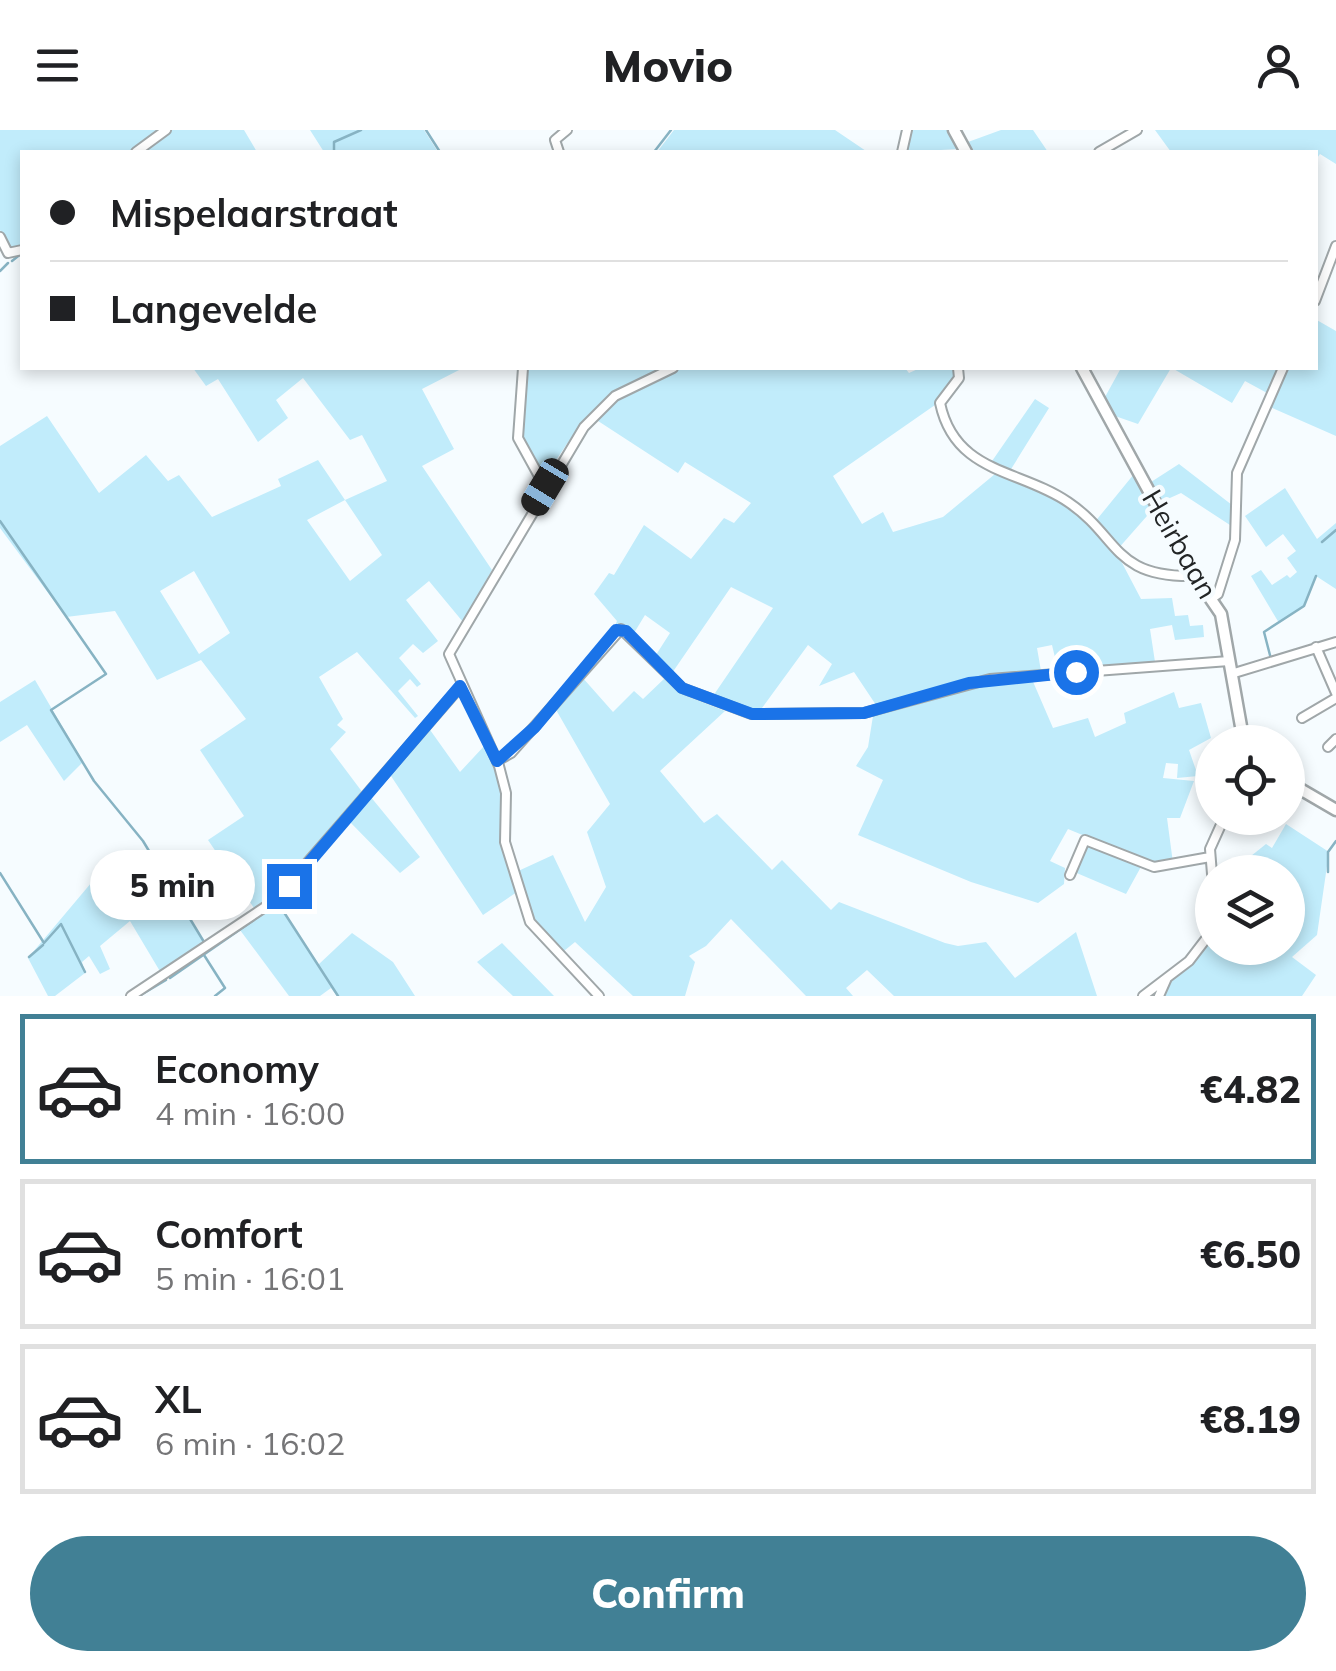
<!DOCTYPE html>
<html lang="en">
<head>
<meta charset="utf-8">
<style>
  :root { --surface:#fff; --page:#f6f6f6; --text:#202124; --muted:#757577; --line:#e0e0e0; --accent:#418095 }
  body { margin:0; font-family:Mulish,sans-serif; background:var(--page); color:var(--text); height:100vh; display:flex; flex-direction:column; font-size:38px; white-space:nowrap }
  * { box-sizing:border-box; margin:0 }
  p { font-size:32px; color:var(--muted) }
  .icon { flex:none; width:55px; height:55px; fill:none; stroke:currentColor; stroke-width:2; stroke-linecap:round; stroke-linejoin:round }
  .map { position:relative; height:866px; overflow:hidden }
  .sheet { display:flex; flex-direction:column; background:var(--surface); flex:1 }
  .sheet>* { flex:none }
  .hud { position:absolute; left:20px; top:20px; width:1298px; height:220px; border-radius:0px; box-shadow:0 5px 15px #0003; display:grid; align-content:center; height:220px; padding:0 30px; background:var(--surface) }
  .buttons { position:absolute; left:1195px; top:595px; display:grid; gap:20px }
  .buttons a { display:grid; place-items:center; width:110px; height:110px; border-radius:50%; background:var(--surface); box-shadow:0 5px 15px #0003; font-size:50px }
  .end { position:absolute; width:45px; height:45px; margin:-22px; border:12px solid #1a73e8; background:#fff; box-shadow:0 0 0 5px #fff }
  .from { border-radius:50% }
  .bubble { position:absolute; height:70px; border-radius:35px; background:var(--surface); box-shadow:0 5px 15px #0003; font-size:32px; font-weight:800; line-height:70px; text-align:center }
  .car { position:absolute; width:30px; height:60px; margin:-30px -15px; border-radius:12px; box-shadow:0 0 8px 2px #0007; background:linear-gradient(#222 24%,#8ab4d8 0 40%,#222 0 76%,#8ab4d8 0 86%,#222 0) }
  .hud b { display:flex; align-items:center; gap:35px; height:95px; font-size:38px }
  .hud b+b { border-top:2px solid var(--line) }
  .hud i { width:25px; height:25px; background:var(--text) }
  ul { padding:18px 0 0; list-style:none }
  li { display:flex; align-items:center; gap:30px; height:150px; margin:0 20px 15px; padding:0 10px; border:5px solid var(--line); border-radius:0px }
  li div { flex:1 }
  li b { display:block; font-size:38px }
  li em { font-style:normal; font-weight:800 }
  li.active { border-color:var(--accent) }
  li>.icon { width:90px; height:90px; stroke-width:1.5 }
  .cta { display:flex; gap:20px; margin-top:auto; padding:20px 30px }
  .cta a { flex:1; height:115px; border-radius:60px; background:var(--accent); color:#fff; font-size:40px; font-weight:800; line-height:115px; text-align:center }
  header { display:flex; justify-content:space-between; align-items:center; height:130px; padding:0 30px; background:var(--surface); font-size:45px; font-weight:800 }
  .map>svg:first-child { display:block }
  .green { fill:#c1ecfb; fill-rule:evenodd }
  .lines { fill:none; stroke-linecap:round; stroke-linejoin:round }
  .stream { stroke:#87b3c3; stroke-width:2.5 }
  .minor-casing { stroke:#a0a7a9; stroke-width:12 }
  .major-casing { stroke:#a0a7a9; stroke-width:15 }
  .minor { stroke:#fff; stroke-width:8 }
  .major { stroke:#fff; stroke-width:10 }
  .route { stroke:#1a73e8; stroke-width:12 }
  .labels { text-anchor:middle; stroke-width:9; stroke-linejoin:round; paint-order:stroke }
  .street-label { font-size:28px; fill:#222526; stroke:#f6fcff }
</style>
</head>
<body>
<header><svg class="icon" aria-label="menu" viewBox="0 0 24 24"><path d="M4 6h16M4 12h16M4 18h16"/></svg>Movio<svg class="icon" aria-label="person" viewBox="0 0 24 24"><circle cx="12" cy="8" r="4"/><path d="M4 21q1-7 8-7t8 7"/></svg></header>
<div class="map">
<svg width="1336" height="866" viewBox="0 0 1336 866">
  <rect width="100%" height="100%" fill="#f6fcff"/>
  <!-- green -->
  <path class="green" d="M 0,0 L 162,0 L 132,22 L 22,22 L 22,117 L 10,120 L 0,100 Z
    M 169,0 L 244,0 L 257,22 L 140,22 Z
    M 310,0 L 424,0 L 438,22 L 324,22 Z
    M 674,0 L 835,0 L 866,21 L 657,22 Z
    M 909,0 L 949,0 L 959,19 L 904,22 Z
    M 1001,0 L 1033,0 L 1048,22 L 974,22 L 968,12 Z
    M 1155,0 L 1336,0 L 1336,34 L 1320,24 L 1315,31 L 1315,22 L 1171,22 Z
    M 1315,189 L 1336,201 L 1336,306 L 1268,276 L 1287,238 L 1315,238 Z
    M 193,238 L 463,238 L 422,259 L 454,319 L 422,336 L 492,440 L 463,492 L 429,451 L 406,470 L 438,511 L 423,523 L 413,514 L 399,528 L 421,554 L 417,557 L 410,549 L 398,561 L 418,586 L 415,588 L 357,522 L 319,547 L 343,589 L 337,595 L 346,602 L 330,619 L 363,663 L 256,781 L 208,710 L 244,686 L 200,620 L 246,589 L 201,530 L 157,550 L 115,481 L 66,487 L 0,398 L 0,316 L 47,286 L 99,363 L 146,325 L 168,351 L 179,345 L 212,387 L 281,356 L 278,349 L 318,330 L 345,370 L 387,351 L 362,305 L 350,310 L 303,248 L 276,270 L 288,288 L 258,312 L 218,249 L 206,256 ZM 345,370 L 382,425 L 350,451 L 307,390 ZM 194,441 L 230,503 L 199,524 L 160,461 Z
    M 525,238 L 665,238 L 610,266 L 581,293 L 544,348 L 521,307 Z
    M 682,238 L 905,238 L 909,243 L 920,238 L 956,238 L 959,246 L 935,275 L 833,346 L 862,394 L 883,382 L 893,402 L 943,387 L 995,344 L 1071,376 L 1120,429 L 1141,469 L 1172,468 L 1175,486 L 1188,485 L 1190,496 L 1203,495 L 1204,507 L 1175,510 L 1172,495 L 1150,499 L 1155,532 L 1070,540 L 1058,540 L 1052,515 L 1037,518 L 1041,541 L 990,547 L 878,578 L 854,542 L 819,556 L 832,534 L 808,515 L 759,582 L 711,569 L 773,478 L 731,457 L 670,546 L 654,528 L 670,503 L 645,485 L 634,503 L 614,498 L 617,491 L 594,464 L 609,443 L 614,445 L 644,395 L 691,429 L 724,388 L 734,393 L 751,373 L 685,332 L 678,343 L 595,289 L 621,266 Z
    M 1121,238 L 1171,238 L 1138,294 L 1115,286 L 1105,267 Z
    M 1172,238 L 1280,238 L 1267,263 L 1245,251 L 1232,273 Z
    M 1035,269 L 1049,278 L 1008,344 L 990,334 Z
    M 1179,334 L 1232,375 L 1233,397 L 1181,363 L 1161,372 L 1151,352 Z
    M 1134,344 L 1154,378 L 1117,420 L 1094,393 Z
    M 1285,358 L 1317,409 L 1336,393 L 1336,459 L 1316,446 L 1304,476 L 1279,493 L 1251,446 L 1261,440 L 1272,455 L 1287,445 L 1290,448 L 1297,442 L 1287,428 L 1296,421 L 1283,404 L 1266,417 L 1245,386 Z
    M 582,547 L 613,582 L 634,561 L 643,569 L 665,548 L 689,567 L 725,581 L 660,641 L 704,693 L 717,684 L 772,740 L 782,730 L 831,780 L 839,772 L 945,813 L 958,816 L 986,812 L 1015,848 L 1076,802 L 1097,866 L 894,866 L 867,840 L 846,858 L 853,866 L 806,866 L 731,789 L 706,816 L 689,826 L 695,832 L 685,866 L 633,866 L 575,812 L 559,825 L 532,793 L 516,742 L 553,725 L 585,792 L 606,757 L 587,702 L 610,674 L 555,578 Z
    M 1031,547 L 1053,598 L 1088,588 L 1095,607 L 1126,593 L 1124,583 L 1174,562 L 1179,578 L 1201,573 L 1211,608 L 1189,620 L 1198,646 L 1177,648 L 1178,634 L 1166,633 L 1163,648 L 1194,651 L 1180,688 L 1167,688 L 1173,733 L 1157,736 L 1068,699 L 1050,731 L 1065,738 L 1064,754 L 1038,773 L 971,752 L 858,705 L 883,650 L 856,636 L 868,617 L 873,586 L 943,562 Z
    M 35,550 L 83,632 L 64,651 L 27,595 L 0,612 L 0,572 Z
    M 428,597 L 460,642 L 487,613 L 502,658 L 502,712 L 517,762 L 483,785 L 389,643 Z
    M 370,666 L 420,727 L 400,743 L 349,691 Z
    M 1286,694 L 1329,722 L 1317,805 L 1292,827 L 1316,845 L 1302,866 L 1163,866 L 1173,847 L 1212,808 L 1212,818 L 1288,818 L 1288,742 L 1231,742 L 1266,714 L 1272,718 Z
    M 1085,713 L 1142,735 L 1126,764 L 1072,741 Z
    M 155,730 L 206,814 L 161,843 L 130,791 L 100,816 L 110,839 L 100,844 L 89,826 L 82,832 L 85,843 L 55,866 L 48,866 L 28,828 L 102,740 L 113,754 Z
    M 278,773 L 318,835 L 352,803 L 393,832 L 415,866 L 337,866 L 331,858 L 320,866 L 289,866 L 240,800 Z
    M 502,813 L 554,866 L 513,866 L 477,832 Z"/>
  <g class="lines">
    <!-- stream -->
    <path class="stream" d="M 426,0 L 440,22
      M 324,22 L 325,22
      M 327,22 L 334,20 L 334,12 L 361,0
      M 654,22 L 671,0
      M 12,131 L 22,123
      M 0,141 L 8,133
      M 0,391 L 106,544 L 51,580 L 94,651 L 143,711 L 204,812
      M 1322,412 L 1336,400
      M 1271,529 L 1264,502 L 1304,476 L 1316,446
      M 1328,742 L 1328,722 L 1336,711
      M 0,743 L 44,813 L 61,794 L 85,842
      M 293,757 L 360,678
      M 279,772 L 291,759
      M 278,773 L 338,866
      M 204,825 L 225,858 L 215,866
      M 29,827 L 43,815
      M 170,848 L 274,776
      M 139,866 L 166,850"/>
    <!-- minor casing -->
    <g class="minor-casing">
      <path id="minor" d="M 136,22 L 166,0
        M 559,22 L 555,10 L 567,0
        M 902,22 L 907,0
        M 1099,22 L 1137,0
        M 0,107 L 8,123 L 22,120
        M 1315,171 L 1336,116
        M 523,238 L 518,308 L 545,357
        M 958,238 L 959,248 L 940,273 C 955,344 1020,339 1068,372 C 1120,407 1112,448 1195,446
        M 1211,469 L 1218,464 L 1235,410 L 1237,343 L 1283,238
        M 1316,517 L 1336,563
        M 1231,544 L 1336,512
        M 1302,588 L 1336,568
        M 1328,617 L 1336,609
        M 497,631 L 511,623 L 621,499 L 682,558 L 751,584 L 864,583 L 990,549 L 1229,531
        M 1212,744 L 1210,719 L 1224,688
        M 1070,745 L 1085,710 L 1154,737 L 1210,727
        M 131,866 L 274,771 L 460,557
        M 599,866 L 530,792 L 505,712 L 506,663 L 499,636 L 449,524 L 584,297 L 615,266 L 673,238
        M 1143,866 L 1189,831 L 1212,801
        M 1159,866 L 1167,848"/>
    </g>
    <!-- major casing -->
    <g class="major-casing">
      <path id="major" d="M 954,0 L 966,22
        M 1082,238 L 1195,446 L 1221,484 L 1242,602
        M 1243,612 L 1242,602 L 1246,612
        M 1288,652 L 1336,680"/>
    </g>
    <!-- minor -->
    <use href="#minor" class="minor"/>
    <!-- major -->
    <use href="#major" class="major"/>
  </g>
  <g class="lines">
    <!-- route -->
    <path class="route" d="M 289,756 L 460,556 L 497,631 L 535,597 L 616,500 L 626,501 L 682,558 L 752,584 L 864,583 L 969,553 L 1076,542"/>
  </g>
  <g class="labels">
    <!-- street labels -->
    <g class="street-label">
      <text transform="translate(1180 414) rotate(60)" y="10">Heirbaan</text>
    </g>
  </g>
</svg>
<div class="buttons">
<a><svg class="icon" aria-label="locate" viewBox="0 0 24 24"><circle cx="12" cy="12" r="6"/><path d="M12 2v4M12 18v4M2 12h4M18 12h4"/></svg></a>
<a><svg class="icon" aria-label="layers" viewBox="0 0 24 24"><path d="M12 4l9 5-9 5-9-5zM3 14l9 5 9-5"/></svg></a>
</div>
<i class="end from" style="left:1076px;top:542px"></i>
<i class="end" style="left:289px;top:756px"></i>
<div class="bubble" style="left:90px;top:720px;width:165px">5 min</div>
<i class="car" style="left:545px;top:357px;rotate:211deg"></i>
<div class="hud">
<b><i class="from"></i>Mispelaarstraat</b>
<b><i></i>Langevelde</b>
</div>
</div>
<section class="sheet">
<ul>
<li class="active"><svg class="icon" aria-label="car" viewBox="0 0 24 24"><path d="M5 17H2v-5l4-1 3-4h7l3 4 3 1v5h-3M9 17h6M6 11h13"/><circle cx="7" cy="17" r="2"/><circle cx="17" cy="17" r="2"/></svg><div><b>Economy</b><p>4 min · 16:00</p></div><em>€4.82</em></li>
<li><svg class="icon" aria-label="car" viewBox="0 0 24 24"><path d="M5 17H2v-5l4-1 3-4h7l3 4 3 1v5h-3M9 17h6M6 11h13"/><circle cx="7" cy="17" r="2"/><circle cx="17" cy="17" r="2"/></svg><div><b>Comfort</b><p>5 min · 16:01</p></div><em>€6.50</em></li>
<li><svg class="icon" aria-label="car" viewBox="0 0 24 24"><path d="M5 17H2v-5l4-1 3-4h7l3 4 3 1v5h-3M9 17h6M6 11h13"/><circle cx="7" cy="17" r="2"/><circle cx="17" cy="17" r="2"/></svg><div><b>XL</b><p>6 min · 16:02</p></div><em>€8.19</em></li>
</ul>
<div class="cta"><a>Confirm</a></div>
</section>
</body>
</html>
